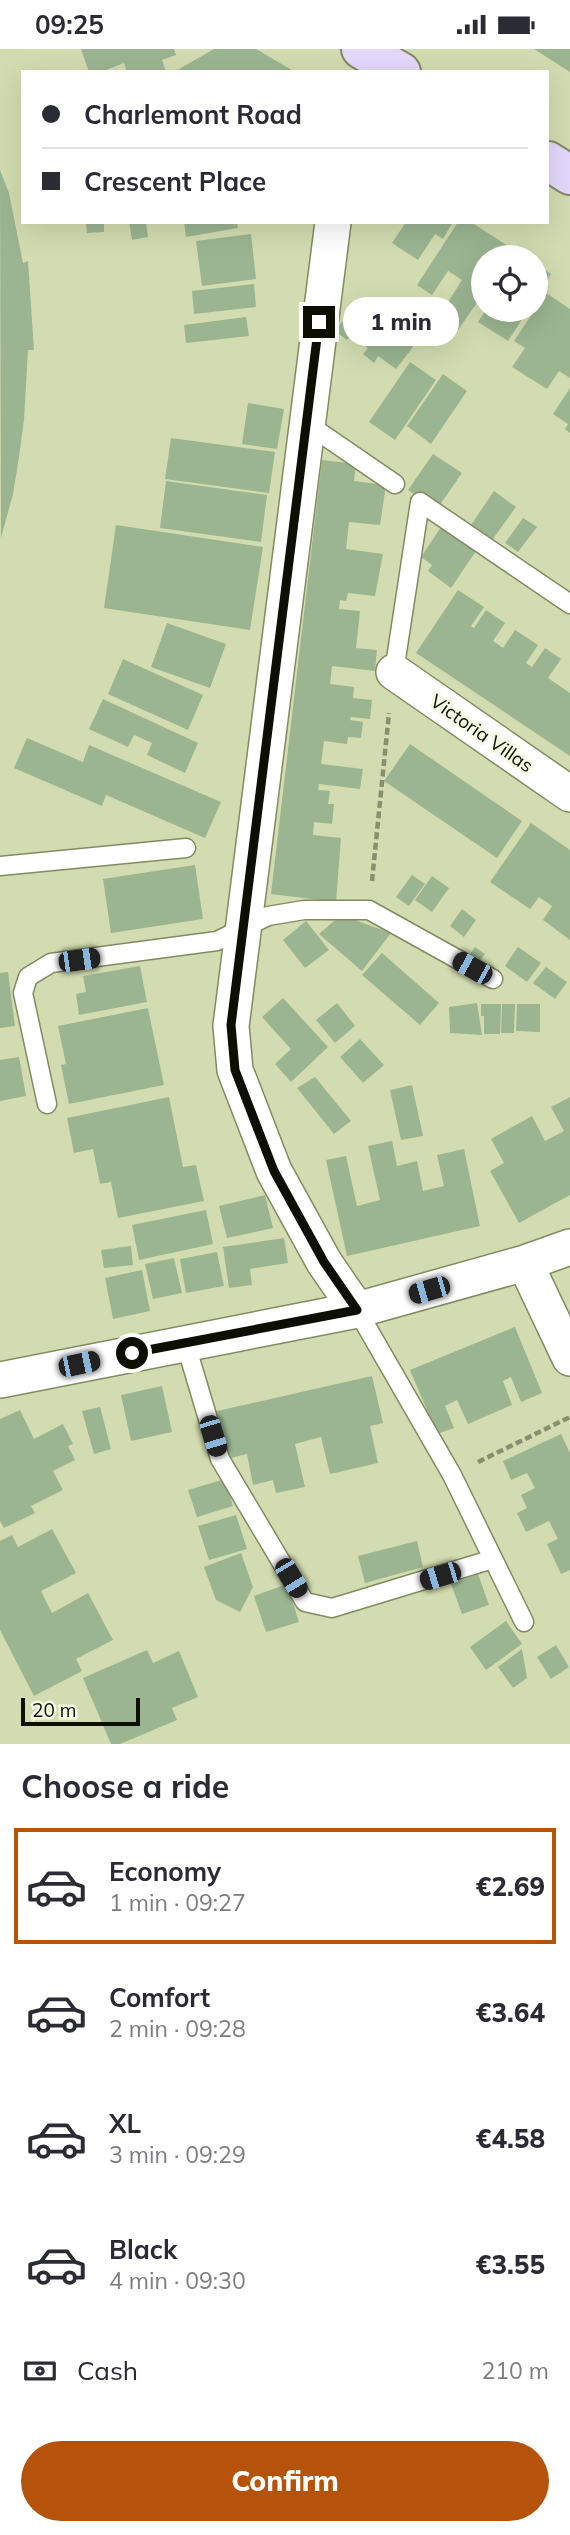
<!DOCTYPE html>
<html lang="en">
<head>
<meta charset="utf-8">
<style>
  :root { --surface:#fff; --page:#f7f7f7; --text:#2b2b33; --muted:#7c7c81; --line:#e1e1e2; --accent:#b45309 }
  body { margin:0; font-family:Mulish,sans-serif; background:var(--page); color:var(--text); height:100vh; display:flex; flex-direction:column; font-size:26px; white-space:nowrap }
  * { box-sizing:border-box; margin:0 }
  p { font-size:23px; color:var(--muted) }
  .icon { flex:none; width:38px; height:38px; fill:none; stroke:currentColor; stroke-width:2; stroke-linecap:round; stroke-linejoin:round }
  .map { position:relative; height:1695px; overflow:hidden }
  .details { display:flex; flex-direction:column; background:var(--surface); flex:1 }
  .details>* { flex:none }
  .top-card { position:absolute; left:21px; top:21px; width:528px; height:154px; border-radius:0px; box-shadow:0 7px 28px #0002; display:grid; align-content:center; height:154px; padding:0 21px; background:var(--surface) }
  .buttons { position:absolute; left:471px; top:196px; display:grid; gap:14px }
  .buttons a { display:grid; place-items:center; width:77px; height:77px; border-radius:50%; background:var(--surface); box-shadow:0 7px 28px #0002; font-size:35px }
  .scale { position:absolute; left:21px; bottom:18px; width:119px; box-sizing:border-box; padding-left:7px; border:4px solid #0c0f02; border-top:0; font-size:19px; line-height:24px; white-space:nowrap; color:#0c0f02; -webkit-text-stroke:5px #f5fae4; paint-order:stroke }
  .end { position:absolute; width:32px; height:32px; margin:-16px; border:9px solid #0c0f02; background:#fff; box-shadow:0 0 0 4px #fff }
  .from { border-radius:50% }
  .bubble { position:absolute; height:49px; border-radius:24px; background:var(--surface); box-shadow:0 7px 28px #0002; font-size:23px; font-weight:800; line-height:49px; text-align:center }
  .car { position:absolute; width:21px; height:42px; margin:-21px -10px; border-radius:9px; box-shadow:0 0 5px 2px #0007; background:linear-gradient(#222 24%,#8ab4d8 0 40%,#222 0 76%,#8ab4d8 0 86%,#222 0) }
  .top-card b { display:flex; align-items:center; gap:24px; height:66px; font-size:26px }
  .top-card b+b { border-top:2px solid var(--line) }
  .top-card i { width:18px; height:18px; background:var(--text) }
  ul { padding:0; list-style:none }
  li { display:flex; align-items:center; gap:21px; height:116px; margin:0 14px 10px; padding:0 7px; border:4px solid transparent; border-radius:0px }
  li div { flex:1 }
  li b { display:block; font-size:26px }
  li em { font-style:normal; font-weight:800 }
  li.active { border-color:var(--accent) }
  li>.icon { width:63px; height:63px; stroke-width:1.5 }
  h2 { padding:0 21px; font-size:32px; line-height:84px }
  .pay { display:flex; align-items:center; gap:18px; height:77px; padding:0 21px; font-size:26px }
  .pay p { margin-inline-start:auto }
  .action { display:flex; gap:14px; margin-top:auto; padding:14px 21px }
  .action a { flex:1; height:80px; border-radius:42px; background:var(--accent); color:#fff; font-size:28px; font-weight:800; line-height:80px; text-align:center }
  .status { display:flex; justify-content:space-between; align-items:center; height:49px; padding:0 35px; background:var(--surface); direction:ltr }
  .status svg { height:19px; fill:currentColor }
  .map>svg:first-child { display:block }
  .building { fill:#9bb591 }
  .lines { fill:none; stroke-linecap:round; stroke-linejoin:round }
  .lane-casing { stroke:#828a61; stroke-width:21 }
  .street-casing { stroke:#828a61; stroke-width:38 }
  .secondary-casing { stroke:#828a61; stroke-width:42 }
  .path { stroke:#888f6f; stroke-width:4.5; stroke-dasharray:7 3.5; stroke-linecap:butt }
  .lane { stroke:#fff; stroke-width:18 }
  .street { stroke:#fff; stroke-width:35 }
  .secondary { stroke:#e4d9fc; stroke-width:38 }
  .route { stroke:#0c0f02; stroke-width:9 }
  .labels { text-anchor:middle; stroke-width:6; stroke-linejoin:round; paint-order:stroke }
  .street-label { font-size:19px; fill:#0c0f02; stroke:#f5fae4 }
</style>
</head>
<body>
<div class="status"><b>09:25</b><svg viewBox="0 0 49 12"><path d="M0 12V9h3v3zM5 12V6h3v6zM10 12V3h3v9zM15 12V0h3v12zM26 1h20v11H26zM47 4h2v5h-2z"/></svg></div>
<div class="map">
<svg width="570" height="1695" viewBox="0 0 570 1695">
  <rect width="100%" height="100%" fill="#d3dcb0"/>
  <!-- building -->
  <path class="building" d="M 81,0 L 174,0 L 176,6 L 162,11 L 166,23 L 127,23 L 124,14 L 101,23 L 89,23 Z
    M 214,0 L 256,0 L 295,23 L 174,23 Z
    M 534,0 L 570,0 L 570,23 Z
    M 0,121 L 9,144 L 23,214 L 28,212 L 34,301 L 28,301 L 24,371 L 19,408 L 13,445 L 1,489 Z
    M 86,173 L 104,173 L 104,183 L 87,184 Z
    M 129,173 L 146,173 L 148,188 L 132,191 Z
    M 184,173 L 237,173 L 238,179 L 186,188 Z
    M 406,173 L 453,173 L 443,190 L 435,185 L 418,211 L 392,194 Z
    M 458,173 L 471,173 L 525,208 L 483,208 L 483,245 L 456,284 L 436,272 L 462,231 L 448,222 L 432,246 L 417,236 Z
    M 251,185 L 256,230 L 202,237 L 196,192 Z
    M 536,215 L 551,225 L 536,249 Z
    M 254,235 L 256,258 L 194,265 L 192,242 Z
    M 546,244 L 570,260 L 570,329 L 559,322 L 547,340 L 512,318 L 525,299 L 514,292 Z
    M 356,255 L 413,298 L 396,320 L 378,307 L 374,314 L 363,305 L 368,299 L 351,286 L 347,291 L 335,282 Z
    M 486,261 L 528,261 L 508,292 L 478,273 Z
    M 246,268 L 249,287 L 186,294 L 184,276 Z
    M 410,313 L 436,331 L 395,391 L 369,373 Z
    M 443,325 L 467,342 L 431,395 L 407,377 Z
    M 570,339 L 570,384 L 565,380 L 568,375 L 553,365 Z
    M 248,354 L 284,360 L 277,400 L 242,395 Z
    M 171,389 L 275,403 L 269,444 L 165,430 Z
    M 433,405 L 462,424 L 437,460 L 408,441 Z
    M 322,411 L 356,415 L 354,432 L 386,436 L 380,476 L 349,473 L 346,500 L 383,505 L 375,547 L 348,544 L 346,552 L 340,551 L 339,560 L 360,562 L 356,599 L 377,601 L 375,622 L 332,617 L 330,635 L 354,638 L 353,649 L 372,651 L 370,670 L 351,668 L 350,671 L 363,673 L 361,689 L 348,688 L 347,695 L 324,692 L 321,715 L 363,720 L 360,740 L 319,735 L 318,741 L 330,742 L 328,755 L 334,755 L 332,775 L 314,773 L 313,786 L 341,789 L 336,853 L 271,845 Z
    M 166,432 L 267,446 L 261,493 L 160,479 Z
    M 494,442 L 516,458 L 490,494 L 469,479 Z
    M 523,469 L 537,478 L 518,503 L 505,494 Z
    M 116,476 L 263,498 L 250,581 L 104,559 Z
    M 441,478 L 476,502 L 451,539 L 428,522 L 432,516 L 421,508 Z
    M 458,541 L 484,558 L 471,577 L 474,579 L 486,561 L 505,574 L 493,592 L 503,599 L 515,581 L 538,596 L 526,614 L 532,618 L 545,599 L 561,610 L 548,629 L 570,644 L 570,707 L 416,604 Z
    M 167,574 L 226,595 L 210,639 L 151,618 Z
    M 123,610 L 203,646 L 188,681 L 108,645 Z
    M 103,650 L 198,694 L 185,724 L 147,706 L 152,694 L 134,686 L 128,698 L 89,680 Z
    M 27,689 L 83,713 L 89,696 L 221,753 L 205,789 L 106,746 L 102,757 L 14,719 Z
    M 410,695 L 522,772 L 497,809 L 384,732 Z
    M 531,774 L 570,801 L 570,891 L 543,871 L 552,857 L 539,848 L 530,860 L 490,833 Z
    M 195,816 L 203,870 L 111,884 L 103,830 Z
    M 412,826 L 425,835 L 409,857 L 396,848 Z
    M 432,827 L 449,839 L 432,863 L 415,851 Z
    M 462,860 L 476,871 L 464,888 L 450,877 Z
    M 341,866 L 391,884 L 362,922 L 319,885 Z
    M 306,872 L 329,901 L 305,919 L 283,891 Z
    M 475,898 L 485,905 L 477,915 L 468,908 Z
    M 518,898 L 541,914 L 527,933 L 505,917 Z
    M 382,904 L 439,954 L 420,976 L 362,926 Z
    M 140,917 L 147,953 L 79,966 L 76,945 L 86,943 L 83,927 Z
    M 546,918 L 567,933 L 555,950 L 533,934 Z
    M 8,923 L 15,977 L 0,979 L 0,924 Z
    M 283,949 L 328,998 L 291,1033 L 275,1015 L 291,1000 L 262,968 Z
    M 337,954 L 355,977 L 335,994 L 316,971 Z
    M 477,954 L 482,986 L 450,984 L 449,958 Z
    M 481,955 L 501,955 L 500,985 L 484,985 L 484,967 L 481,967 Z
    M 502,955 L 515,955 L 514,984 L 501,984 Z
    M 517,955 L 540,955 L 540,983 L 516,982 Z
    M 148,959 L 164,1036 L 69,1055 L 61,1016 L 66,1015 L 58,977 Z
    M 360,990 L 384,1016 L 363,1034 L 340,1008 Z
    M 19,1008 L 26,1047 L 0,1052 L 0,1011 Z
    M 315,1028 L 351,1072 L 334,1085 L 297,1039 Z
    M 412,1036 L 423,1087 L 401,1091 L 390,1041 Z
    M 169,1048 L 183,1118 L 196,1116 L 204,1152 L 118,1169 L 111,1133 L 100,1135 L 93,1100 L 74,1104 L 67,1069 Z
    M 570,1048 L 570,1146 L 519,1174 L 490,1122 L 504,1114 L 491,1090 L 532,1067 L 545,1092 L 564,1082 L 551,1058 Z
    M 392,1092 L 397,1117 L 417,1112 L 423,1142 L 444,1137 L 437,1106 L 464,1100 L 480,1177 L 347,1207 L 326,1111 L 346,1107 L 357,1157 L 380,1151 L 368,1097 Z
    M 265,1146 L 273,1179 L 227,1189 L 219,1157 Z
    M 206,1161 L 213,1195 L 139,1211 L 132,1176 Z
    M 284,1189 L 288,1214 L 250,1220 L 252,1236 L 229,1239 L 223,1198 Z
    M 131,1197 L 133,1216 L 104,1219 L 101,1201 Z
    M 217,1203 L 224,1237 L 186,1244 L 180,1210 Z
    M 174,1209 L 182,1244 L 153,1250 L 145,1215 Z
    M 142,1221 L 150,1262 L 113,1270 L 105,1229 Z
    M 515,1278 L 542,1344 L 521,1353 L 511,1328 L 503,1332 L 512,1356 L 468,1375 L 457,1351 L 445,1357 L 454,1379 L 437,1385 L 410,1321 Z
    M 372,1327 L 383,1374 L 370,1377 L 378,1414 L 330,1425 L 321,1388 L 295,1395 L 305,1438 L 276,1444 L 273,1431 L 253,1436 L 247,1405 L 227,1410 L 217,1362 Z
    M 162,1337 L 172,1383 L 131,1392 L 121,1346 Z
    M 100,1358 L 111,1400 L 94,1405 L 82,1362 Z
    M 20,1361 L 34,1390 L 63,1375 L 73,1395 L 68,1397 L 75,1411 L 53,1422 L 63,1441 L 31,1457 L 35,1464 L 4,1479 L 0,1472 L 0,1370 Z
    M 561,1385 L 570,1404 L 570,1521 L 561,1525 L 547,1495 L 558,1490 L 549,1472 L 526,1483 L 517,1464 L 527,1459 L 521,1446 L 535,1439 L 527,1424 L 511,1431 L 503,1412 Z
    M 225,1430 L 233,1457 L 197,1468 L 188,1441 Z
    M 236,1466 L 247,1500 L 209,1511 L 198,1477 Z
    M 52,1480 L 76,1524 L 41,1542 L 52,1564 L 88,1544 L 113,1591 L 76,1610 L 82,1622 L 34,1647 L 0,1581 L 0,1492 L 12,1486 L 18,1498 Z
    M 417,1492 L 423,1518 L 365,1534 L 358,1507 Z
    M 241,1504 L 253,1538 L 240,1563 L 216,1551 L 204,1518 Z
    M 478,1525 L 489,1556 L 462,1565 L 451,1535 Z
    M 287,1535 L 299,1573 L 266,1583 L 254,1547 Z
    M 506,1572 L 522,1595 L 486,1621 L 470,1598 Z
    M 556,1596 L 569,1618 L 551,1630 L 537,1608 Z
    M 522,1600 L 527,1629 L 513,1639 L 498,1618 Z
    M 147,1601 L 153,1614 L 179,1602 L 198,1648 L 172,1659 L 177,1671 L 120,1695 L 111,1695 L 83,1629 Z"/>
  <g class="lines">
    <!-- lane casing -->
    <g class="lane-casing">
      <path id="lane" d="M 306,374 L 395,435
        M 394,623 L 420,453 L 570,555
        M 0,817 L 186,799
        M 47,1055 L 23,944 L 28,928 L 51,914 L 217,892 L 268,867 L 304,861 L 369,861 L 493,930
        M 357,1261 L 452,1426 L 524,1573
        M 185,1293 L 220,1410 L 305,1553 L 332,1559 L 493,1510"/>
    </g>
    <!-- street casing -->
    <g class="street-casing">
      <path id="street" d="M 333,173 L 231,977 L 235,1021 L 274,1122 L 324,1213 L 357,1261
        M 394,623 L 570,745
        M 525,1214 L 570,1309
        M 0,1331 L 357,1261 L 525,1214 L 570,1198"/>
    </g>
    <!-- secondary casing -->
    <g class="secondary-casing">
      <path id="secondary" d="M 361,0 L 401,23
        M 548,112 L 570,126"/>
    </g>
    <!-- path -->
    <path class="path" d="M 372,832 L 389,664
      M 478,1413 L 570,1368"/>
    <!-- lane -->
    <use href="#lane" class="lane"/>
    <!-- street -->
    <use href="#street" class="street"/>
    <!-- secondary -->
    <use href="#secondary" class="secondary"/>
  </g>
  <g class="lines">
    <!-- route -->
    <path class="route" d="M 132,1304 L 357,1261 L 324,1213 L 274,1122 L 235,1021 L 231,976 L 319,273"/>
  </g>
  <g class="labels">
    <!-- street labels -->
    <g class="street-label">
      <text transform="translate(482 684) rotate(35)" y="7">Victoria Villas</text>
    </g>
  </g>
</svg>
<div class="buttons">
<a><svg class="icon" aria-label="locate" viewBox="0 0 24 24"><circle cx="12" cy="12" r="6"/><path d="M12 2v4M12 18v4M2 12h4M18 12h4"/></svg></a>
</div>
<div class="scale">20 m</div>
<i class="end from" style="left:132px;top:1304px"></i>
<i class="end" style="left:319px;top:273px"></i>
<div class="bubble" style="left:343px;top:248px;width:116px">1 min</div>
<i class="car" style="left:79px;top:911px;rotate:82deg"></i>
<i class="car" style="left:472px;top:919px;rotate:299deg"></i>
<i class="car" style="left:429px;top:1241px;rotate:254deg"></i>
<i class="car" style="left:79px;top:1315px;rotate:78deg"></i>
<i class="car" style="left:213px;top:1387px;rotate:163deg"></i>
<i class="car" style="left:440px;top:1527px;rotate:253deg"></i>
<i class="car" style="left:291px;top:1529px;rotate:149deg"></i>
<div class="top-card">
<b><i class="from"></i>Charlemont Road</b>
<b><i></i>Crescent Place</b>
</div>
</div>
<section class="details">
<h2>Choose a ride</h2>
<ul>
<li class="active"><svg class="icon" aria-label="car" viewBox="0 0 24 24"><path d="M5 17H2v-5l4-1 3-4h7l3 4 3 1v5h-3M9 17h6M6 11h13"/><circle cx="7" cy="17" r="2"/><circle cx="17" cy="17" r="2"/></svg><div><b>Economy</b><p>1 min · 09:27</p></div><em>€2.69</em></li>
<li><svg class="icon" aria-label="car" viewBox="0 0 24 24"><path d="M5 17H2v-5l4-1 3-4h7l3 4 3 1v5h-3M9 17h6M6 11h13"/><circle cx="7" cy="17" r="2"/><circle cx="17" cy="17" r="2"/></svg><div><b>Comfort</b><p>2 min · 09:28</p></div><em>€3.64</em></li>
<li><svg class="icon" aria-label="car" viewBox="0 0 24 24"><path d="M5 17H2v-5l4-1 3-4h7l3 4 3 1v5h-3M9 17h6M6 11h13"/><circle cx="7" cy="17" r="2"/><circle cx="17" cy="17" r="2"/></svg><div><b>XL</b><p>3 min · 09:29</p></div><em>€4.58</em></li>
<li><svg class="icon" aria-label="car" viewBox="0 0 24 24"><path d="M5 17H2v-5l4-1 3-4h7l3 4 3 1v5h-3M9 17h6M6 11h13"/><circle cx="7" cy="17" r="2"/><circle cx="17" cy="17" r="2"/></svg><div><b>Black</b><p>4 min · 09:30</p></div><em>€3.55</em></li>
</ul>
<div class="pay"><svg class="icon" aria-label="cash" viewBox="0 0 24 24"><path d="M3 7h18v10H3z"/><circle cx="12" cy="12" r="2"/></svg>Cash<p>210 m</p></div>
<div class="action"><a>Confirm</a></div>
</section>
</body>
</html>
